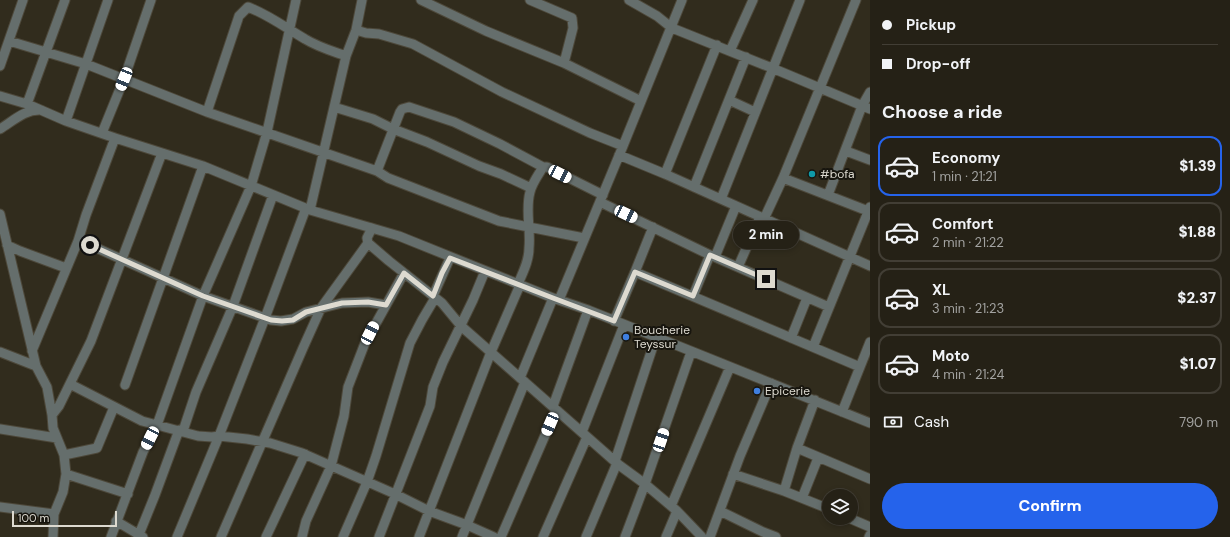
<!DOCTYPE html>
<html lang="en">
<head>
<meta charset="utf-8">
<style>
  :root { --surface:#252116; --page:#2d291f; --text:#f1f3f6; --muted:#a3a3a1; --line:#423e35; --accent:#2563eb }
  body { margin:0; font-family:"DM Sans",sans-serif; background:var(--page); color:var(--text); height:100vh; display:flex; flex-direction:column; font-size:15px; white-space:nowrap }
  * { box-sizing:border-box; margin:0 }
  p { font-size:13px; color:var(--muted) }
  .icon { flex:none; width:22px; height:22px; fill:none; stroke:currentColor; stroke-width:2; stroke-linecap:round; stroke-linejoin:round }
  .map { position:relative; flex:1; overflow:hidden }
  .panel { display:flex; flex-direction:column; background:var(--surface); width:360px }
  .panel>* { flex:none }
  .top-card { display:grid; align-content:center; height:88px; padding:0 12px; background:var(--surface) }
  .fabs { position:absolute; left:822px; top:489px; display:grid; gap:8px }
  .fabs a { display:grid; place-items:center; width:36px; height:36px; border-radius:50%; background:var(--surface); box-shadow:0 2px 6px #0003,0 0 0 1px var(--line); font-size:20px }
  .scale { position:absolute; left:12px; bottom:10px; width:105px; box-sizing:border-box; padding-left:4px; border:2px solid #dddad0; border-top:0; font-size:11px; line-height:14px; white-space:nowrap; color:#dddad0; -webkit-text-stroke:3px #17150e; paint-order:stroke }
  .end { position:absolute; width:18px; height:18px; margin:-9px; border:5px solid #dddad0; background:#111; box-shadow:0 0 0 2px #111 }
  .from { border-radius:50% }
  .bubble { position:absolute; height:28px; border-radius:14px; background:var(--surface); box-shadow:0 2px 6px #0003,0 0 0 1px var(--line); font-size:13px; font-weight:800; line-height:28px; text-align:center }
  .car { position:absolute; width:12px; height:24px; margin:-12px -6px; border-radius:5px; box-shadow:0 0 3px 1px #0007; background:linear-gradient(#fff 24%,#345 0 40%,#fff 0 76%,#345 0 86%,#fff 0) }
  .top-card b { display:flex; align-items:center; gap:14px; height:38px; font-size:15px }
  .top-card b+b { border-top:1px solid var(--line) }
  .top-card i { width:10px; height:10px; background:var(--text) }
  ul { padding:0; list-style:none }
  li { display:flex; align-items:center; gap:12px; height:60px; margin:0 8px 6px; padding:0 4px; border:2px solid var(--line); border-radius:12px }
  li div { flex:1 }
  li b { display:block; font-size:15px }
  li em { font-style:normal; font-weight:800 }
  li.on { border-color:var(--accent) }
  li>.icon { width:36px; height:36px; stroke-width:1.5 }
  h2 { padding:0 12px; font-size:18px; line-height:48px }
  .pay { display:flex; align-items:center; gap:10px; height:44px; padding:0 12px; font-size:15px }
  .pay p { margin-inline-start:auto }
  .cta { display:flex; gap:8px; margin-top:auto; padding:8px 12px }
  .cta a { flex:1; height:46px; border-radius:24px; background:var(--accent); color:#fff; font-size:16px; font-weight:800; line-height:46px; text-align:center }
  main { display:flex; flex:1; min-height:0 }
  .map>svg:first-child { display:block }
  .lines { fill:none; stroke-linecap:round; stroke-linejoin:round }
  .minor-casing { stroke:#4d483a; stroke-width:11 }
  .minor { stroke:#656e6c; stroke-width:9 }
  .route { stroke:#dddad0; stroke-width:5 }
  .culture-dot { fill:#0f9aa8; stroke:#17150e; stroke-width:1.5 }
  .shop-dot { fill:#3f7fe0; stroke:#17150e; stroke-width:1.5 }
  .labels { text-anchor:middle; stroke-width:4; stroke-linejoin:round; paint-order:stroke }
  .poi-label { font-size:12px; fill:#dddad0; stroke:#17150e; text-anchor:start }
</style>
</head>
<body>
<main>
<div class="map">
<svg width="870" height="537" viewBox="0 0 870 537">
  <rect width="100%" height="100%" fill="#312c1d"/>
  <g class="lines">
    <!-- minor casing -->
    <g class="minor-casing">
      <path id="minor" d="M 421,0 L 486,31 L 564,63 L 641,101
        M 530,0 L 572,18 L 573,28 L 564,63
        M 629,0 L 657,16 L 672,28 L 772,68 L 870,109
        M 356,30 L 366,33 L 379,34 L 413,44 L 502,92 L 590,133 L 623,146
        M 9,41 L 86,64 L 207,112 L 377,171 L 388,178 L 499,221 L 584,238
        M 730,51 L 753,0
        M 0,66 L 23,0
        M 0,96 L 27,104 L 66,121 L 115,138 L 203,166 L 310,210 L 399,236 L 553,298 L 588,310 L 656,337 L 870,423
        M 729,100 L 755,112
        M 27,104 L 65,0
        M 334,107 L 373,119 L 393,129 L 427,142 L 479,166 L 501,174 L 531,188
        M 207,112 L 239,16 L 248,7 C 269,15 286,28 305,39 C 318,47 332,51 346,56
        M 66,121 L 108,0
        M 0,129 C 13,121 25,109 41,110
        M 102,133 L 124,79 L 151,0
        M 846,151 L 870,160
        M 619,155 L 665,174 L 870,266
        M 377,171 L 400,112 L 402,109 L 409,107 L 454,122 L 500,144 L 543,167
        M 665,174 L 717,45
        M 783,178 L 868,211
        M 694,187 L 746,57
        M 828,195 L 862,106 L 870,92
        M 721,199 L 800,0
        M 600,202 L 710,255 L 829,307
        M 310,210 L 346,56 L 356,30 L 362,0
        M 0,214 L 36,366
        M 764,219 L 783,178 L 856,0
        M 372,228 L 367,238 L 368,243 L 389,261 L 442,303 L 461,326 L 619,465 L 645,484 L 677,511 L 702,537
        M 78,241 L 90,245 L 203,296 L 271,320 L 281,321 L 293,319 L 306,312 L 342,303 L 368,302 L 386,305
        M 7,245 L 20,251 L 66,268
        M 715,257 L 736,206
        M 738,267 L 760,217
        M 635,272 L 653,227
        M 518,284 C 523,272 529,261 529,248 C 531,229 525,210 530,192 C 532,183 539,174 543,167 L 547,167 L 603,195
        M 433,296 L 450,258
        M 693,296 L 710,255
        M 559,300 L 623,146 L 682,0
        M 614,321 L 635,272 L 860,367
        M 791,338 L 807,298
        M 813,347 L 870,207
        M 32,351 L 78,241 L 86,215 L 115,138
        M 0,352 L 36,366 L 47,387 L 52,415
        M 520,378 L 553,298
        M 70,384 L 142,421 L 198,436 L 212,437 L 219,436 L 247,439 L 270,443 L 302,453 L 395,494 L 429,511 L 467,525 L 494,537
        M 125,385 L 203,166
        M 553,406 L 588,310
        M 842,412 L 870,342
        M 0,429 L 57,438
        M 183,431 L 196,392 L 233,306 L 273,195
        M 582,432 L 624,325
        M 797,448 L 870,479
        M 64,455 L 97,448 L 114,407
        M 615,461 L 656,337
        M 66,474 L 128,494
        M 733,474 L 784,491 L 829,509
        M 784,491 L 797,448 L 815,400
        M 802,498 L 818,458
        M 671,506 L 730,367
        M 0,507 L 54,514
        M 720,511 L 763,532 L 776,537
        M 849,518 L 870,527
        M 116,521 L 143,537
        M 53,537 L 54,514 L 63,492 L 66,474 L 64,455 L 53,428 L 52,415 L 59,406 L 91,341 L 162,153
        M 111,537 L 143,452 L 157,425 L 203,296 L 251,186 L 267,132 L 296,0
        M 138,537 L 155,495 L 179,430
        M 177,537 L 219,436 L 265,318 L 306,208
        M 221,537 L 303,348 L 321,308 L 368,243
        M 266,537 L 305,454
        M 302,537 L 306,521 L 331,466 L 344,416 L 348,387 L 365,343 L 404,273
        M 343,537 L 367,482 L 376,456 L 410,343 L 422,320 L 435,298
        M 379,537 L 430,406 L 433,387 L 443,362 L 473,300 L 485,271
        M 419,537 L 491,352 L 520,285
        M 462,537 L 525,382
        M 501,537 L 556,410
        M 543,537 L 587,437
        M 586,537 L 617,463
        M 625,537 L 645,484 L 691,352
        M 666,537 L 677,511
        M 710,537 L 740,456 L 771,383
        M 869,537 L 870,535"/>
    </g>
    <!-- minor -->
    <use href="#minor" class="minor"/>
  </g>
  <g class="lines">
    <!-- route -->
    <path class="route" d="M 90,245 L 203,296 L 271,320 L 282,321 L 293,320 L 306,312 L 342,303 L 368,302 L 386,305 L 404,273 L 433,296 L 442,273 L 450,258 L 553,298 L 614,321 L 635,272 L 693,296 L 710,255 L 766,279"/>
  </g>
  <!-- markers -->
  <circle class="culture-dot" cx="812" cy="174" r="4"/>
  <g class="shop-dot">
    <circle cx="626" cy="337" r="4"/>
    <circle cx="757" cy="391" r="4"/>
  </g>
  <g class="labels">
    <!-- poi labels -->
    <g class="poi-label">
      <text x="820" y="178">#bofa</text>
      <text x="634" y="334">Boucherie<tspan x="634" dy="14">Teyssur</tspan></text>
      <text x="765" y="395">Epicerie</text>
    </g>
  </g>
</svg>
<div class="fabs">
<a><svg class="icon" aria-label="layers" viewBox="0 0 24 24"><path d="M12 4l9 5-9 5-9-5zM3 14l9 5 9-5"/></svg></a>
</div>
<div class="scale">100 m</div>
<i class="end from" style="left:90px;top:245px"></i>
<i class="end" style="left:766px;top:279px"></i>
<div class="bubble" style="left:733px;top:221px;width:66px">2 min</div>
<i class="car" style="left:124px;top:79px;rotate:202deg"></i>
<i class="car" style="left:560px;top:174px;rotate:117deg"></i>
<i class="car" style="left:626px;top:214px;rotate:115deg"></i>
<i class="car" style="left:370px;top:333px;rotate:27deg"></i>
<i class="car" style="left:550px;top:424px;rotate:203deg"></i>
<i class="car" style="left:150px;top:438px;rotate:207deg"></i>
<i class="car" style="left:661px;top:440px;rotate:19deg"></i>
</div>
<section class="panel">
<div class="top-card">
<b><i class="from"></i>Pickup</b>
<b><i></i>Drop-off</b>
</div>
<h2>Choose a ride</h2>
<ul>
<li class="on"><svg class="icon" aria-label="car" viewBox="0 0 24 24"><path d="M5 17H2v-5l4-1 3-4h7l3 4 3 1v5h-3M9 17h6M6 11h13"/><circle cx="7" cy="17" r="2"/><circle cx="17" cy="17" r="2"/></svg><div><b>Economy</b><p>1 min · 21:21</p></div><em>$1.39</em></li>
<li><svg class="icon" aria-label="car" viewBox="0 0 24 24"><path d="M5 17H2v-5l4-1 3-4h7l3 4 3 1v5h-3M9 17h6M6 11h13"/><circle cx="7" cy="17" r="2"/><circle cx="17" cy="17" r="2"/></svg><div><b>Comfort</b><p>2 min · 21:22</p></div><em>$1.88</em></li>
<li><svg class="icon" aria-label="car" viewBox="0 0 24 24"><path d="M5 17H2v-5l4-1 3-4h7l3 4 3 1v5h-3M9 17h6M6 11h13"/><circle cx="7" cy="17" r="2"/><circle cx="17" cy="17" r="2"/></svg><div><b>XL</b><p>3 min · 21:23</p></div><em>$2.37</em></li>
<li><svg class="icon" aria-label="car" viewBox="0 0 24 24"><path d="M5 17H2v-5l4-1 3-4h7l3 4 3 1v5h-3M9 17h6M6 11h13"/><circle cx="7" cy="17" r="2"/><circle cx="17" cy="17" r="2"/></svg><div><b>Moto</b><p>4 min · 21:24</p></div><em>$1.07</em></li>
</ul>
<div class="pay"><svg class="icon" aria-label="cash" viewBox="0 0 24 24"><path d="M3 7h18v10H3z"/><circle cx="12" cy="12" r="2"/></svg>Cash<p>790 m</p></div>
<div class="cta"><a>Confirm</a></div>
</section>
</main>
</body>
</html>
